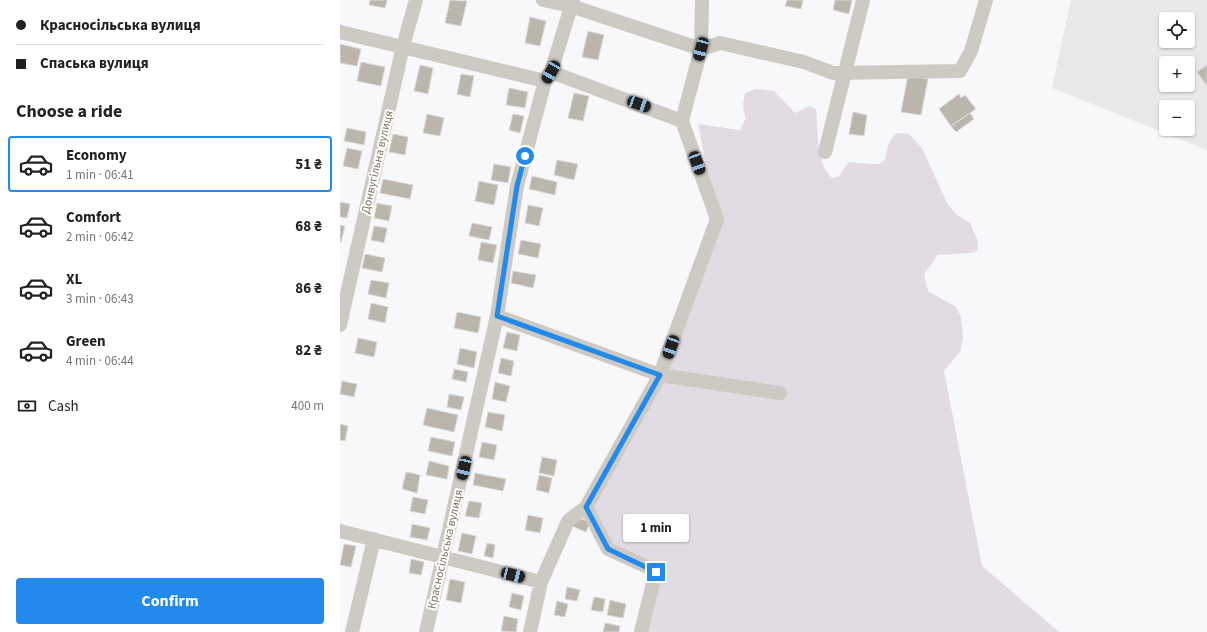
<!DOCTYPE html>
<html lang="en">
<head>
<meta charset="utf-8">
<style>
  :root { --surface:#fff; --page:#f6f6f6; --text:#222; --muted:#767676; --line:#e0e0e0; --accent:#238aed }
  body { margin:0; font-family:"Source Sans 3",sans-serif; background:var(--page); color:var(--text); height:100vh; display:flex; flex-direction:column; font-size:15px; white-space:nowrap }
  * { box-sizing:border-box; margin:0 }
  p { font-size:13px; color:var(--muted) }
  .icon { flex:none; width:22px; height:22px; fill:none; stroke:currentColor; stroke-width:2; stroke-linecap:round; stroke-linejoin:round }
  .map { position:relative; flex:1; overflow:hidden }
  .drawer { display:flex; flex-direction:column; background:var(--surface); width:340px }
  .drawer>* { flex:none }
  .hud { display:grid; align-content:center; height:88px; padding:0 16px; background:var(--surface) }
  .tools { position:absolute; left:819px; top:12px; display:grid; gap:8px }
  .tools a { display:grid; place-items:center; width:36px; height:36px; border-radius:4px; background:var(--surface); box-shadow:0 1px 3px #0004; font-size:20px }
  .end { position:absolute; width:18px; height:18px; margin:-9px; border:5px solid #238aed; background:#fff; box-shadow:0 0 0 2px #fff }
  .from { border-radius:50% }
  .bubble { position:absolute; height:28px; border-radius:4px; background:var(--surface); box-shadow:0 1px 3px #0004; font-size:13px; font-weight:700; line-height:28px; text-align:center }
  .car { position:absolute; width:12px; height:24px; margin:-12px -6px; border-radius:5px; box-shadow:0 0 3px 1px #0007; background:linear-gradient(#222 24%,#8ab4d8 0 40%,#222 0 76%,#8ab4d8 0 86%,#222 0) }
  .hud b { display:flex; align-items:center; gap:14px; height:38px; font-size:15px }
  .hud b+b { border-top:1px solid var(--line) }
  .hud i { width:10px; height:10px; background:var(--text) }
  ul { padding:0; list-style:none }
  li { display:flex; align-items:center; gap:12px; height:56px; margin:0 8px 6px; padding:0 8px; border:2px solid transparent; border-radius:4px }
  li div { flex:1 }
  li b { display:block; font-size:15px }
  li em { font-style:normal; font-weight:700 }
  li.current { border-color:var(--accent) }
  li>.icon { width:36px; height:36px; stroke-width:1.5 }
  h2 { padding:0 16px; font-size:18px; line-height:48px }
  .pay { display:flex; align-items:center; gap:10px; height:44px; padding:0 16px; font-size:15px }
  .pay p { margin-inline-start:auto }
  .cta { display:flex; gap:8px; margin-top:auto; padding:8px 16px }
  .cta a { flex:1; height:46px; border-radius:4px; background:var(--accent); color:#fff; font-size:16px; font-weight:700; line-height:46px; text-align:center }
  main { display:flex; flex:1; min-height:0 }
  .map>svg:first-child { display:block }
  .built { fill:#e9e7e7; fill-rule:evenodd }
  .green { fill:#e2dbe4 }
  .building { fill:#bbb6ab; stroke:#dad9db }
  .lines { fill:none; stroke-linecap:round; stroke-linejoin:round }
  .minor { stroke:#cdcac4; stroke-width:14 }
  .route { stroke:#238aed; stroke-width:5 }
  .labels { text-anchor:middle; stroke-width:4; stroke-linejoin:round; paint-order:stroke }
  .street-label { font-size:12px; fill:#7e745e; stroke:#fff }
</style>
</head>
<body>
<main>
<section class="drawer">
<div class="hud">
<b><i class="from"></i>Красносільська вулиця</b>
<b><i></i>Спаська вулиця</b>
</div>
<h2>Choose a ride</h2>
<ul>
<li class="current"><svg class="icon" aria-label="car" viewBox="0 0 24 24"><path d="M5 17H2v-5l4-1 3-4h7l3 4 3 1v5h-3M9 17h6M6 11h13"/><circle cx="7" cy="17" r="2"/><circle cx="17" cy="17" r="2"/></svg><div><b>Economy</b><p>1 min · 06:41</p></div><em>51 ₴</em></li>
<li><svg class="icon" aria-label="car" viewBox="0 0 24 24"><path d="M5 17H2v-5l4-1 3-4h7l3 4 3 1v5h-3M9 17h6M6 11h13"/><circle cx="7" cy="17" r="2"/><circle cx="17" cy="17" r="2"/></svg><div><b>Comfort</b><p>2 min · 06:42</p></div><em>68 ₴</em></li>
<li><svg class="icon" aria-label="car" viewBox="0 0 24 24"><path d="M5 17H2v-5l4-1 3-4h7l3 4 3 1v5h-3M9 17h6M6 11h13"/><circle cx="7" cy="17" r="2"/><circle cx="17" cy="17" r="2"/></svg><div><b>XL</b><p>3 min · 06:43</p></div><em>86 ₴</em></li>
<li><svg class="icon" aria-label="car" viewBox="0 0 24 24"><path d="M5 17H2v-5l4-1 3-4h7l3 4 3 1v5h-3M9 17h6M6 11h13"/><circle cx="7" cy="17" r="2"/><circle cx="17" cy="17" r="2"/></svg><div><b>Green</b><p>4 min · 06:44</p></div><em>82 ₴</em></li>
</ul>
<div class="pay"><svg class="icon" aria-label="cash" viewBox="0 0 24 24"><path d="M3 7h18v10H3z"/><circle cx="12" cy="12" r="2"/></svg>Cash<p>400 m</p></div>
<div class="cta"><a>Confirm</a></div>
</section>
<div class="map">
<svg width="867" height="632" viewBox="0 0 867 632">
  <rect width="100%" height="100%" fill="#f8f7f9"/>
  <!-- built -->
  <path class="built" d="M 731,0 L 867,0 L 867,150 L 712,88 ZM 826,19 L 848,19 L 848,41 L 826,41 ZM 826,63 L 848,63 L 848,85 L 826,85 ZM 826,107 L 848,107 L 848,129 L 826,129 Z"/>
  <!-- green -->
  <path class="green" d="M 416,89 L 434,91 L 455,113 L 470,106 L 476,109 C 478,130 476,163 492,178 L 498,177 L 509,162 L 533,164 L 539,164 L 545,160 C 547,150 548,140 557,133 L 569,134 L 582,148 L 608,205 L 617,215 L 630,223 L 637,239 L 638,245 L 637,251 L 631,253 L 598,255 L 584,274 L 588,291 L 616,307 L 621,317 L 623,338 L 620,352 L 604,371 L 642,566 L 719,632 L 301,632 L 316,572 L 268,549 L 246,507 L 320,375 L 377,219 L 358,124 L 400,130 L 406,118 C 402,109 403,103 405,93 Z"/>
  <!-- building -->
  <path class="building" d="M 30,0 L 47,0 L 45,8 L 29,5 Z
    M 110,0 L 127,1 L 121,26 L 105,23 Z
    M 447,0 L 463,0 L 461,9 L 445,6 Z
    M 495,0 L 512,0 L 509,14 L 493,10 Z
    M 190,17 L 206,21 L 200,46 L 185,43 Z
    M 248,31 L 264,35 L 258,60 L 242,57 Z
    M 0,44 L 21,49 L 17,66 L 0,63 Z
    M 21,62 L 45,67 L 41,86 L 17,81 Z
    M 80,65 L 93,68 L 88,94 L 74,91 Z
    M 867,65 L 867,86 L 857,72 Z
    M 121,74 L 134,76 L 130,97 L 117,94 Z
    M 568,75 L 588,79 L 581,115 L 561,112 Z
    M 169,88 L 188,92 L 185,108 L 166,105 Z
    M 234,93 L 249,96 L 243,121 L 228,118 Z
    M 619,94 L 621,98 L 625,95 L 636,109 L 611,126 L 599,109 Z
    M 513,112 L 527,115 L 524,136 L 509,134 Z
    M 630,113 L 634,119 L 616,132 L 611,126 Z
    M 87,114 L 104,118 L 100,136 L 83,133 Z
    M 173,114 L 184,116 L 180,133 L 169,130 Z
    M 7,128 L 26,132 L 24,145 L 4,141 Z
    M 53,134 L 68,137 L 65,155 L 49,152 Z
    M 7,148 L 22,151 L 18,169 L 3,166 Z
    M 217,160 L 238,164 L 234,180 L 214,175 Z
    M 154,164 L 171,167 L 168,183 L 151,180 Z
    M 192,176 L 217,182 L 215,195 L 189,189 Z
    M 43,179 L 73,185 L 70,199 L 40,193 Z
    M 139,181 L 158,185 L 154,205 L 135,201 Z
    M 0,202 L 10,204 L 7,218 L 0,217 Z
    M 37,203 L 52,206 L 49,221 L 34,218 Z
    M 188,205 L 203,208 L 199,226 L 185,223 Z
    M 132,223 L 152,227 L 149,240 L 129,236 Z
    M 0,225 L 5,226 L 1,242 L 0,242 Z
    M 34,226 L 47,228 L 44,243 L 31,240 Z
    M 181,240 L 201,244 L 198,258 L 178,254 Z
    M 141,242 L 157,245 L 153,263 L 138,260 Z
    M 25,254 L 45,258 L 42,272 L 22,268 Z
    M 173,271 L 196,275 L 193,288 L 171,283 Z
    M 31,280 L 49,283 L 46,298 L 28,294 Z
    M 31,303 L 48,307 L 45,323 L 28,319 Z
    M 117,312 L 141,317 L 138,333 L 114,328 Z
    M 167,332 L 180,335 L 177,351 L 163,348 Z
    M 18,338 L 37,342 L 34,357 L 15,353 Z
    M 120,348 L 137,352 L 134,368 L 117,364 Z
    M 161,358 L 174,361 L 171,376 L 158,373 Z
    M 114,369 L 128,372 L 126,382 L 112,379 Z
    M 2,381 L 17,384 L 14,397 L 0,394 Z
    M 155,382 L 170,386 L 166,402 L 152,399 Z
    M 109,394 L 124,397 L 121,410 L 107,407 Z
    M 87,408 L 118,415 L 114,432 L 83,425 Z
    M 148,412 L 165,415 L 162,431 L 145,427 Z
    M 0,424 L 8,426 L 5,441 L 0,440 Z
    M 91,437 L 115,442 L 112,456 L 88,451 Z
    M 142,442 L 157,445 L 154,460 L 139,457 Z
    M 202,457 L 217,460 L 214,476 L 199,473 Z
    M 89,461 L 109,466 L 107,479 L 86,475 Z
    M 66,472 L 80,475 L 77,493 L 62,489 Z
    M 135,473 L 166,479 L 163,491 L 133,485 Z
    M 199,475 L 212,478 L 209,493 L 196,490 Z
    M 73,497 L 88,500 L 85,514 L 70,511 Z
    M 129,501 L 142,503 L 139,518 L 125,516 Z
    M 188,515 L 203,518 L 200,533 L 185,530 Z
    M 235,517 L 250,522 L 246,532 L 232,526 Z
    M 72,524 L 90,528 L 87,540 L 70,537 Z
    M 122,533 L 136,536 L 132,554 L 118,551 Z
    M 147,543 L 155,545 L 153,558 L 144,556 Z
    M 4,544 L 16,546 L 11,567 L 0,565 Z
    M 71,559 L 84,562 L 81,575 L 69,573 Z
    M 110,579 L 125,582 L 121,603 L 106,600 Z
    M 227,587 L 240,590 L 237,601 L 225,599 Z
    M 172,593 L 184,596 L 181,610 L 169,607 Z
    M 254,597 L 265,599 L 263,612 L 251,610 Z
    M 270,600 L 286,604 L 283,618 L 267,615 Z
    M 217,601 L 228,604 L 225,617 L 214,615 Z
    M 164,616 L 178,619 L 176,632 L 161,631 Z
    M 265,623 L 280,626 L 279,632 L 263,632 Z"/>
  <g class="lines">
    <!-- minor -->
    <path class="minor" d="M 203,0 L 231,6 L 361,49 L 380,43 L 464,62 L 493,73 L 620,71 L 631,51 L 646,0
      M 0,32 L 205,81
      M 211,72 L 342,121
      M 485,152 L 523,0
      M 157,316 L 320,375 L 440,393
      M 0,325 L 63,46 L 76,0
      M 0,531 L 201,582
      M 12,632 L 34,539
      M 86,632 L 157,316 L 177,186 L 205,81 L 211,72 L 233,0
      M 190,632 L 201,582 L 228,521 L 246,507
      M 301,632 L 316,571 L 268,549 L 246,507 L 320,375 L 377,219 L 342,121 L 361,49 L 362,0"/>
  </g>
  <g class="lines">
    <!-- route -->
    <path class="route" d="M 185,156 L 177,186 L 157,316 L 320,375 L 246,507 L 268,549 L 316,572"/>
  </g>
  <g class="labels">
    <!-- street labels -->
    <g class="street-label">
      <text transform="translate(37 162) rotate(-77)" y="4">Донвугільна вулиця</text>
      <text transform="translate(105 549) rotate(-77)" y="4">Красносільська вулиця</text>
    </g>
  </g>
</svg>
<div class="tools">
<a><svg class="icon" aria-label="locate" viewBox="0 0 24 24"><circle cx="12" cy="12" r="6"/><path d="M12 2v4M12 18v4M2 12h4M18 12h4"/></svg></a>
<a>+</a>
<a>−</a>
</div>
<i class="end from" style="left:185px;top:156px"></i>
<i class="end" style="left:316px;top:572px"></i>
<div class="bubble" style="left:283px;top:514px;width:66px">1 min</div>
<i class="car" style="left:361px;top:49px;rotate:195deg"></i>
<i class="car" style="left:211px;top:72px;rotate:210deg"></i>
<i class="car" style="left:299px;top:104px;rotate:110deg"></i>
<i class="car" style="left:357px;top:163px;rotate:160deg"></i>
<i class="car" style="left:331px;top:347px;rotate:200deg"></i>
<i class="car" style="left:124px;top:468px;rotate:193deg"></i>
<i class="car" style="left:173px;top:575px;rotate:104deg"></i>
</div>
</main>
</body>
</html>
